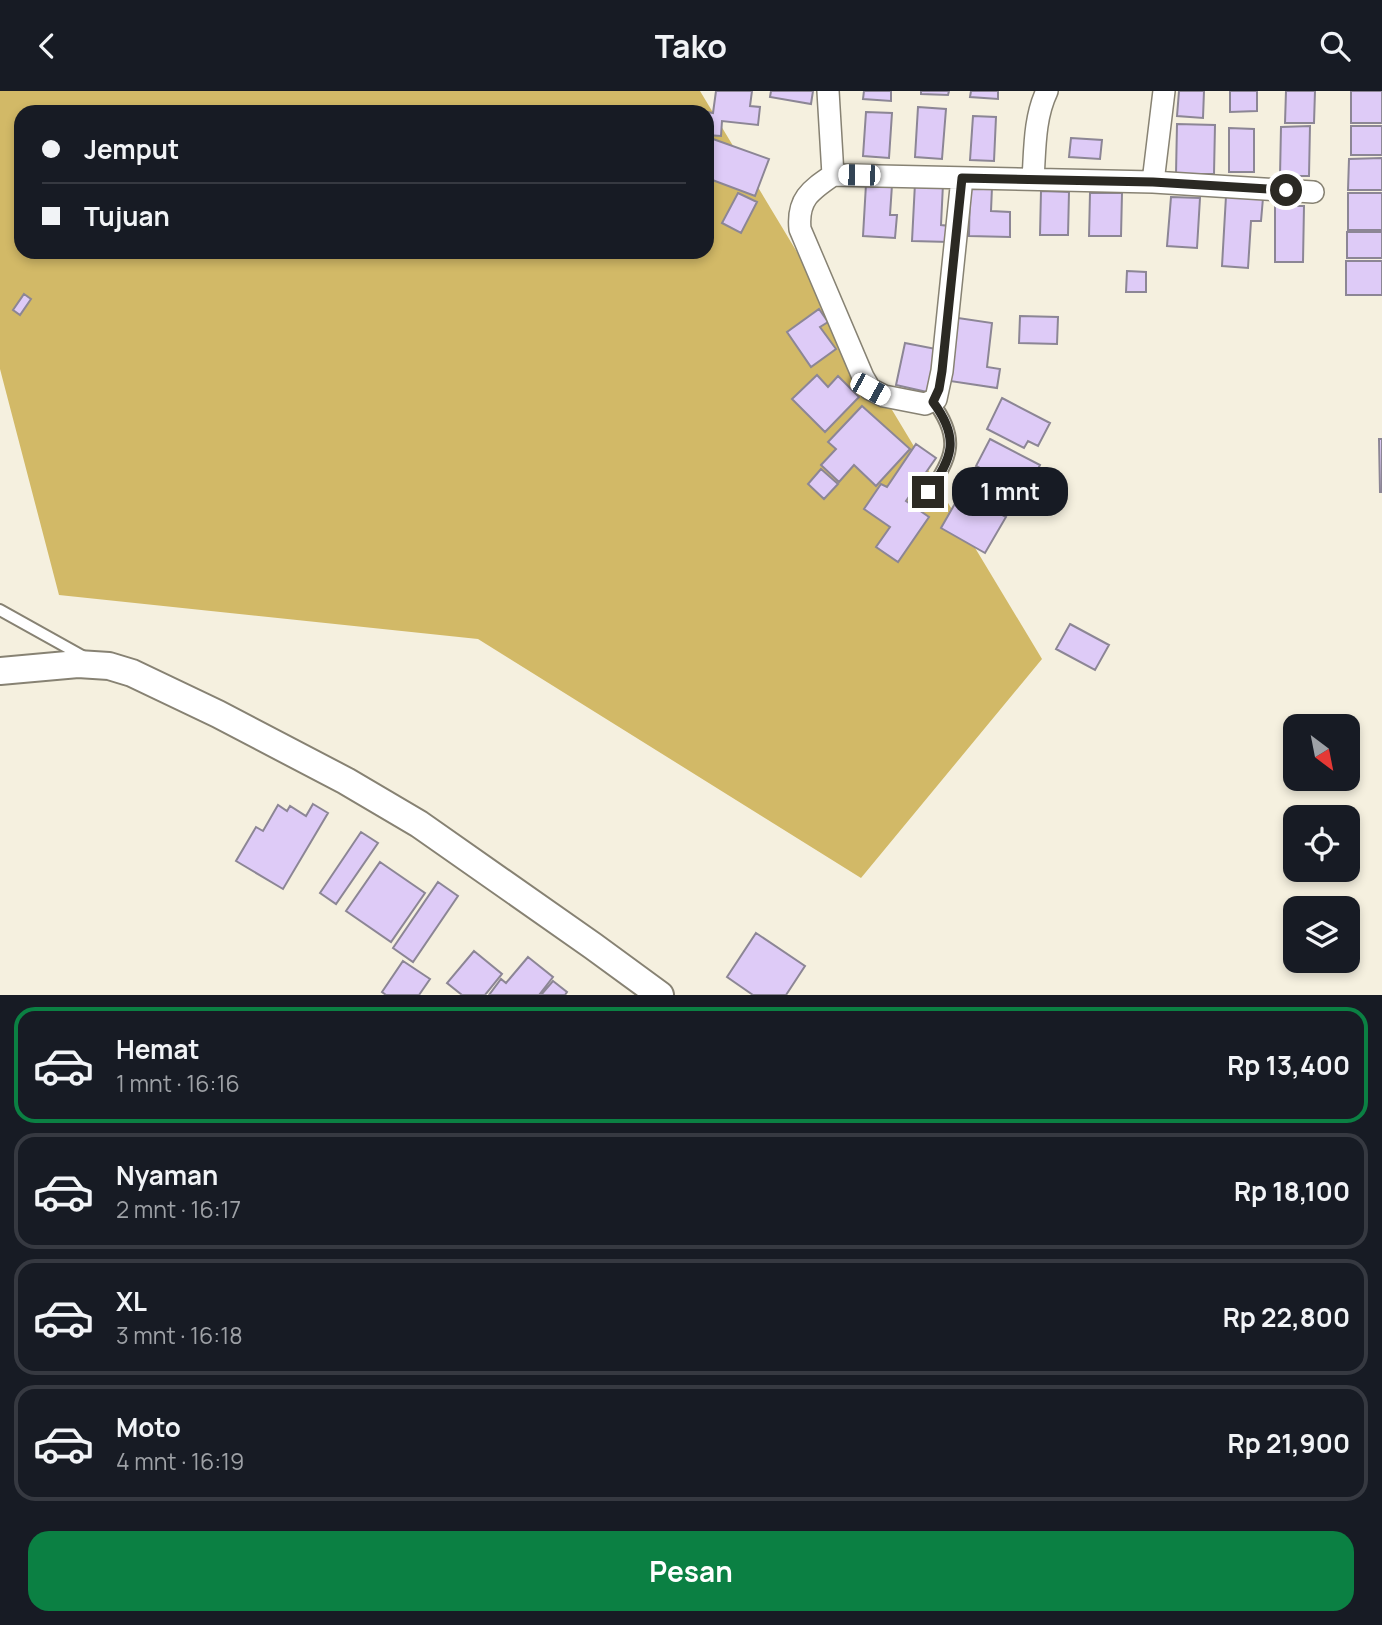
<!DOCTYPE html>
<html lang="id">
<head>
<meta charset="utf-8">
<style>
  :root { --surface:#171b24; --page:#242831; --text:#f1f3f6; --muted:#9ea1a6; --line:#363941; --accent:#0b8043 }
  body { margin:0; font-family:Manrope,sans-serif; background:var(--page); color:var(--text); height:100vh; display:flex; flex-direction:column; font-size:26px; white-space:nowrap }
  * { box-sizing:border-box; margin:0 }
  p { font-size:23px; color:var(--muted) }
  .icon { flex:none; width:38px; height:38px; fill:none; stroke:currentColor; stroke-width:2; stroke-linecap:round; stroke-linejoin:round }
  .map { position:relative; height:904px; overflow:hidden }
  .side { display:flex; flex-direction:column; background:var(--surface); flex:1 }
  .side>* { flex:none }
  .top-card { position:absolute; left:14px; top:14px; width:700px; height:154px; border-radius:21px; box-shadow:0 4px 10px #0003; display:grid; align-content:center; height:154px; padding:0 28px; background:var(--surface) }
  .needle { width:46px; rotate:148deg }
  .tools { position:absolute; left:1283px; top:623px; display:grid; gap:14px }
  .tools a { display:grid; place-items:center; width:77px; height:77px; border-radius:14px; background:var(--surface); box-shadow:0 4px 10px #0003; font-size:35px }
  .end { position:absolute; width:32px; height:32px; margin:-16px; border:9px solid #2b2923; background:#fff; box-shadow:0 0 0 4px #fff }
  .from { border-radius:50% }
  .bubble { position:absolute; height:49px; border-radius:21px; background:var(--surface); box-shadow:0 4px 10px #0003; font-size:23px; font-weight:700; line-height:49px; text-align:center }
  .car { position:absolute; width:21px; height:42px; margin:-21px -10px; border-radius:9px; box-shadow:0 0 5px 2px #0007; background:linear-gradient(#fff 24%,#345 0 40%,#fff 0 76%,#345 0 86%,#fff 0) }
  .top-card b { display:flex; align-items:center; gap:24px; height:66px; font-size:26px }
  .top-card b+b { border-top:2px solid var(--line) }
  .top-card i { width:18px; height:18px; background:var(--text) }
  ul { padding:12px 0 0; list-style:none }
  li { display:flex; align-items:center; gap:21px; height:116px; margin:0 14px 10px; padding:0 14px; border:4px solid var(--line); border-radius:21px }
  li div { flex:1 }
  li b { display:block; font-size:26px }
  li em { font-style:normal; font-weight:700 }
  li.on { border-color:var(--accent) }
  li>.icon { width:63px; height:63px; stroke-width:1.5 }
  .cta { display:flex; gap:14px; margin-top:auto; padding:14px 28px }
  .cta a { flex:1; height:80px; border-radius:21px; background:var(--accent); color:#fff; font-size:28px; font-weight:700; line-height:80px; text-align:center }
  header { display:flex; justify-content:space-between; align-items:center; height:91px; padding:0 28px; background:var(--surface); font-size:32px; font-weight:700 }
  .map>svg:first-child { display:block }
  .forest { fill:#d2b967; fill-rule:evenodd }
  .building { fill:#decbf7; stroke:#8c8695; stroke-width:2 }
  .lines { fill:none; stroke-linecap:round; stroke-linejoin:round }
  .service-casing { stroke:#878273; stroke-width:14 }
  .minor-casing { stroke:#878273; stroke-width:24 }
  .tertiary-casing { stroke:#878273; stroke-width:30 }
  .service { stroke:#fff; stroke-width:10 }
  .minor { stroke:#fff; stroke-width:21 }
  .tertiary { stroke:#fff; stroke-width:26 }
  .route { stroke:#2b2923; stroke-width:9 }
</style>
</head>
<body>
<header><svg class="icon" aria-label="back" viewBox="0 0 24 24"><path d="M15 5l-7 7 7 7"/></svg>Tako<svg class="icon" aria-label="search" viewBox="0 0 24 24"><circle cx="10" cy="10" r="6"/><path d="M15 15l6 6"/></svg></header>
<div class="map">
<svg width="1382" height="904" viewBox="0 0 1382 904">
  <rect width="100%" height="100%" fill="#f5f0df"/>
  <!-- forest -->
  <path class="forest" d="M 0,0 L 700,0 L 1042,568 L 861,787 L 478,548 L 59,504 L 0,278 ZM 21,21 L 707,21 L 707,161 L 21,161 Z"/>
  <!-- building -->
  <path class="building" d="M 716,0 L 752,0 L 750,15 L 760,16 L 758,34 L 722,30 L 721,45 L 707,44 L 707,21 L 713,22 Z
    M 771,0 L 813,0 L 811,13 L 770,6 Z
    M 864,0 L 891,0 L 891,10 L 863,8 Z
    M 921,0 L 949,0 L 948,4 L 921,3 Z
    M 971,0 L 998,0 L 998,8 L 970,6 Z
    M 1179,0 L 1204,0 L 1203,27 L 1177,25 Z
    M 1230,0 L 1257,0 L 1257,20 L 1230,21 Z
    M 1286,0 L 1315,0 L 1314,32 L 1285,32 Z
    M 1351,0 L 1382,0 L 1382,32 L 1351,32 Z
    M 918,16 L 946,18 L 942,68 L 915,66 Z
    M 866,21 L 892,22 L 889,67 L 863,65 Z
    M 973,25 L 996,26 L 994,70 L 970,69 Z
    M 1177,33 L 1215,34 L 1214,83 L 1176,83 Z
    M 1310,35 L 1309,85 L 1280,85 L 1281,36 Z
    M 1351,35 L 1382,35 L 1382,64 L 1351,64 Z
    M 1229,37 L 1254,38 L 1254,81 L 1229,81 Z
    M 1071,47 L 1102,49 L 1100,68 L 1069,66 Z
    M 713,48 L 769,68 L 755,105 L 707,87 L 707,65 Z
    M 1382,67 L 1382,99 L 1348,99 L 1349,68 Z
    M 915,92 L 943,93 L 941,134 L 950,135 L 949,151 L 912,150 Z
    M 866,93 L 892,94 L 890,124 L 897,124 L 895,147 L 863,145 Z
    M 970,95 L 992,96 L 991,120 L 1010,121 L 1010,146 L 969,145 Z
    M 1041,100 L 1069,101 L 1068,144 L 1040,144 Z
    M 738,102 L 757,111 L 741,142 L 722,132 Z
    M 1090,102 L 1122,102 L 1121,145 L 1089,145 Z
    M 1348,102 L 1382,102 L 1382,139 L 1348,139 Z
    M 1226,105 L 1263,107 L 1261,130 L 1251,130 L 1248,177 L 1222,175 Z
    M 1171,106 L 1200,107 L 1197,157 L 1167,155 Z
    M 1275,115 L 1304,115 L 1303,171 L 1275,171 Z
    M 1347,141 L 1382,141 L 1382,167 L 1347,167 Z
    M 1346,170 L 1382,170 L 1382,204 L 1346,204 Z
    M 1127,180 L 1146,181 L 1146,201 L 1126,201 Z
    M 24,203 L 31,208 L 20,224 L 13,219 Z
    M 819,218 L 828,231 L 820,236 L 836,258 L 811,276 L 787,241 Z
    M 1020,225 L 1058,226 L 1057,253 L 1019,252 Z
    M 958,227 L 992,232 L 987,276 L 1000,278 L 997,297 L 950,290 Z
    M 905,252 L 936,258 L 927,301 L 896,294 Z
    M 817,284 L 828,296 L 838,285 L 859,306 L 825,341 L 792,308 Z
    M 1002,307 L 1050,332 L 1038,355 L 1028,350 L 1024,357 L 987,338 Z
    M 862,315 L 910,358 L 876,395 L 854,374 L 839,391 L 821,374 L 836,358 L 828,351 Z
    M 990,348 L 1040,374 L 1026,401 L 976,375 Z
    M 1379,348 L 1382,348 L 1382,401 L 1380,401 Z
    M 916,353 L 936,367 L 906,410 L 929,426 L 898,471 L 876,456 L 890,436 L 864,418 L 881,393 L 887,396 Z
    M 821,378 L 838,393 L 824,408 L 808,393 Z
    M 1046,382 L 1065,399 L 1049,416 L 1030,399 Z
    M 957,409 L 973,417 L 977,410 L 1006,426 L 985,462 L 941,437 Z
    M 1070,533 L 1109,554 L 1095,579 L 1056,558 Z
    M 313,713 L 328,722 L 283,798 L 236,770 L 256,736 L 263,740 L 278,714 L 287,720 L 290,715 L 306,725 Z
    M 361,741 L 378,752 L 336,813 L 320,802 Z
    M 380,771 L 425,802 L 391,851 L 346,820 Z
    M 438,791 L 458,805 L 413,871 L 393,857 Z
    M 756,842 L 805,875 L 786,904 L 753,904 L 727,886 Z
    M 474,860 L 502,883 L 485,904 L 462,904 L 447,892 Z
    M 528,866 L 553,886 L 539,904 L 489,904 L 501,888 L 506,892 Z
    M 403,870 L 430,888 L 419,904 L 386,904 L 382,901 Z
    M 553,890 L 567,901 L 565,904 L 541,904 Z"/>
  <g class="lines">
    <!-- service casing -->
    <g class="service-casing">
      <path id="service" d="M 928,401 C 953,367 960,347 933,311
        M 0,519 L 86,567"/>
    </g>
    <!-- minor casing -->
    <g class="minor-casing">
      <path id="minor" d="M 828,0 L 833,84
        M 962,87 L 942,280 L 936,308 L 925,313 L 884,305 L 870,298 L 863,286 L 800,138 C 797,108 811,99 833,84 L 1153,91 L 1313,101
        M 1033,88 C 1035,59 1034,27 1047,0
        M 1153,91 L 1164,0"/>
    </g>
    <!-- tertiary casing -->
    <g class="tertiary-casing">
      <path id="tertiary" d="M 0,580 L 78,573 L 109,575 L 132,582 L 218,623 L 346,690 L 419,733 L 593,855 L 660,904"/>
    </g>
    <!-- service -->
    <use href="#service" class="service"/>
    <!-- minor -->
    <use href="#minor" class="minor"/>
    <!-- tertiary -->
    <use href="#tertiary" class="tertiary"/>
  </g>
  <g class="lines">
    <!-- route -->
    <path class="route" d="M 928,401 C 953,367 960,347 933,311 L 939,298 L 942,280 L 962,87 L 1153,91 L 1286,99"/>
  </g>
</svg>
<div class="tools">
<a><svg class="needle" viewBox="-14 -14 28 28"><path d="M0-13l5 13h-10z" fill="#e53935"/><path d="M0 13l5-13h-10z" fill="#9ea1a6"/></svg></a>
<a><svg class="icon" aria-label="locate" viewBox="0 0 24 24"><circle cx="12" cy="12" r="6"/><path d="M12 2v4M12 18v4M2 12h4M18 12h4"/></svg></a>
<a><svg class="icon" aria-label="layers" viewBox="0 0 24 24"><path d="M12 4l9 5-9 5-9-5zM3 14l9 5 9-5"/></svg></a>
</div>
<i class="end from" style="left:1286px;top:99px"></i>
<i class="end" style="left:928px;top:401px"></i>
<div class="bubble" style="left:952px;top:376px;width:116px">1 mnt</div>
<i class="car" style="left:859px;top:84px;rotate:271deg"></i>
<i class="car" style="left:870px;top:298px;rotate:119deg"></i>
<div class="top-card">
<b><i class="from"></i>Jemput</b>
<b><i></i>Tujuan</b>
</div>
</div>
<section class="side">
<ul>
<li class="on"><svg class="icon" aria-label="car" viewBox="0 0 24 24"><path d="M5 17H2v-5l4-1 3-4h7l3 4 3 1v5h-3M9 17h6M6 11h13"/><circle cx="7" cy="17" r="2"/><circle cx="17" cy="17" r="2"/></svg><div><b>Hemat</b><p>1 mnt · 16:16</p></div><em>Rp 13,400</em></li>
<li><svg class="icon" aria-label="car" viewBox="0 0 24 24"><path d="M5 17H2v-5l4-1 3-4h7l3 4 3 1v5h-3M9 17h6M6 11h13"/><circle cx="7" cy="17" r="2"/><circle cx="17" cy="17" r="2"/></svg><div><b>Nyaman</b><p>2 mnt · 16:17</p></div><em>Rp 18,100</em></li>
<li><svg class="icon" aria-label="car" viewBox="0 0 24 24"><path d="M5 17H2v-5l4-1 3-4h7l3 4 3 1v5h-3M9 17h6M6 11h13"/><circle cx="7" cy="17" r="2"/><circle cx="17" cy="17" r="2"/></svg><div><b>XL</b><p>3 mnt · 16:18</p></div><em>Rp 22,800</em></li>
<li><svg class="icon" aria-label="car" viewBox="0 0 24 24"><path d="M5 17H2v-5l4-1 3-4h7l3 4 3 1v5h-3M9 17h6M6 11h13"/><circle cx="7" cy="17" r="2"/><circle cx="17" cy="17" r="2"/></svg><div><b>Moto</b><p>4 mnt · 16:19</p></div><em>Rp 21,900</em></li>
</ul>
<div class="cta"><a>Pesan</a></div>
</section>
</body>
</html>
